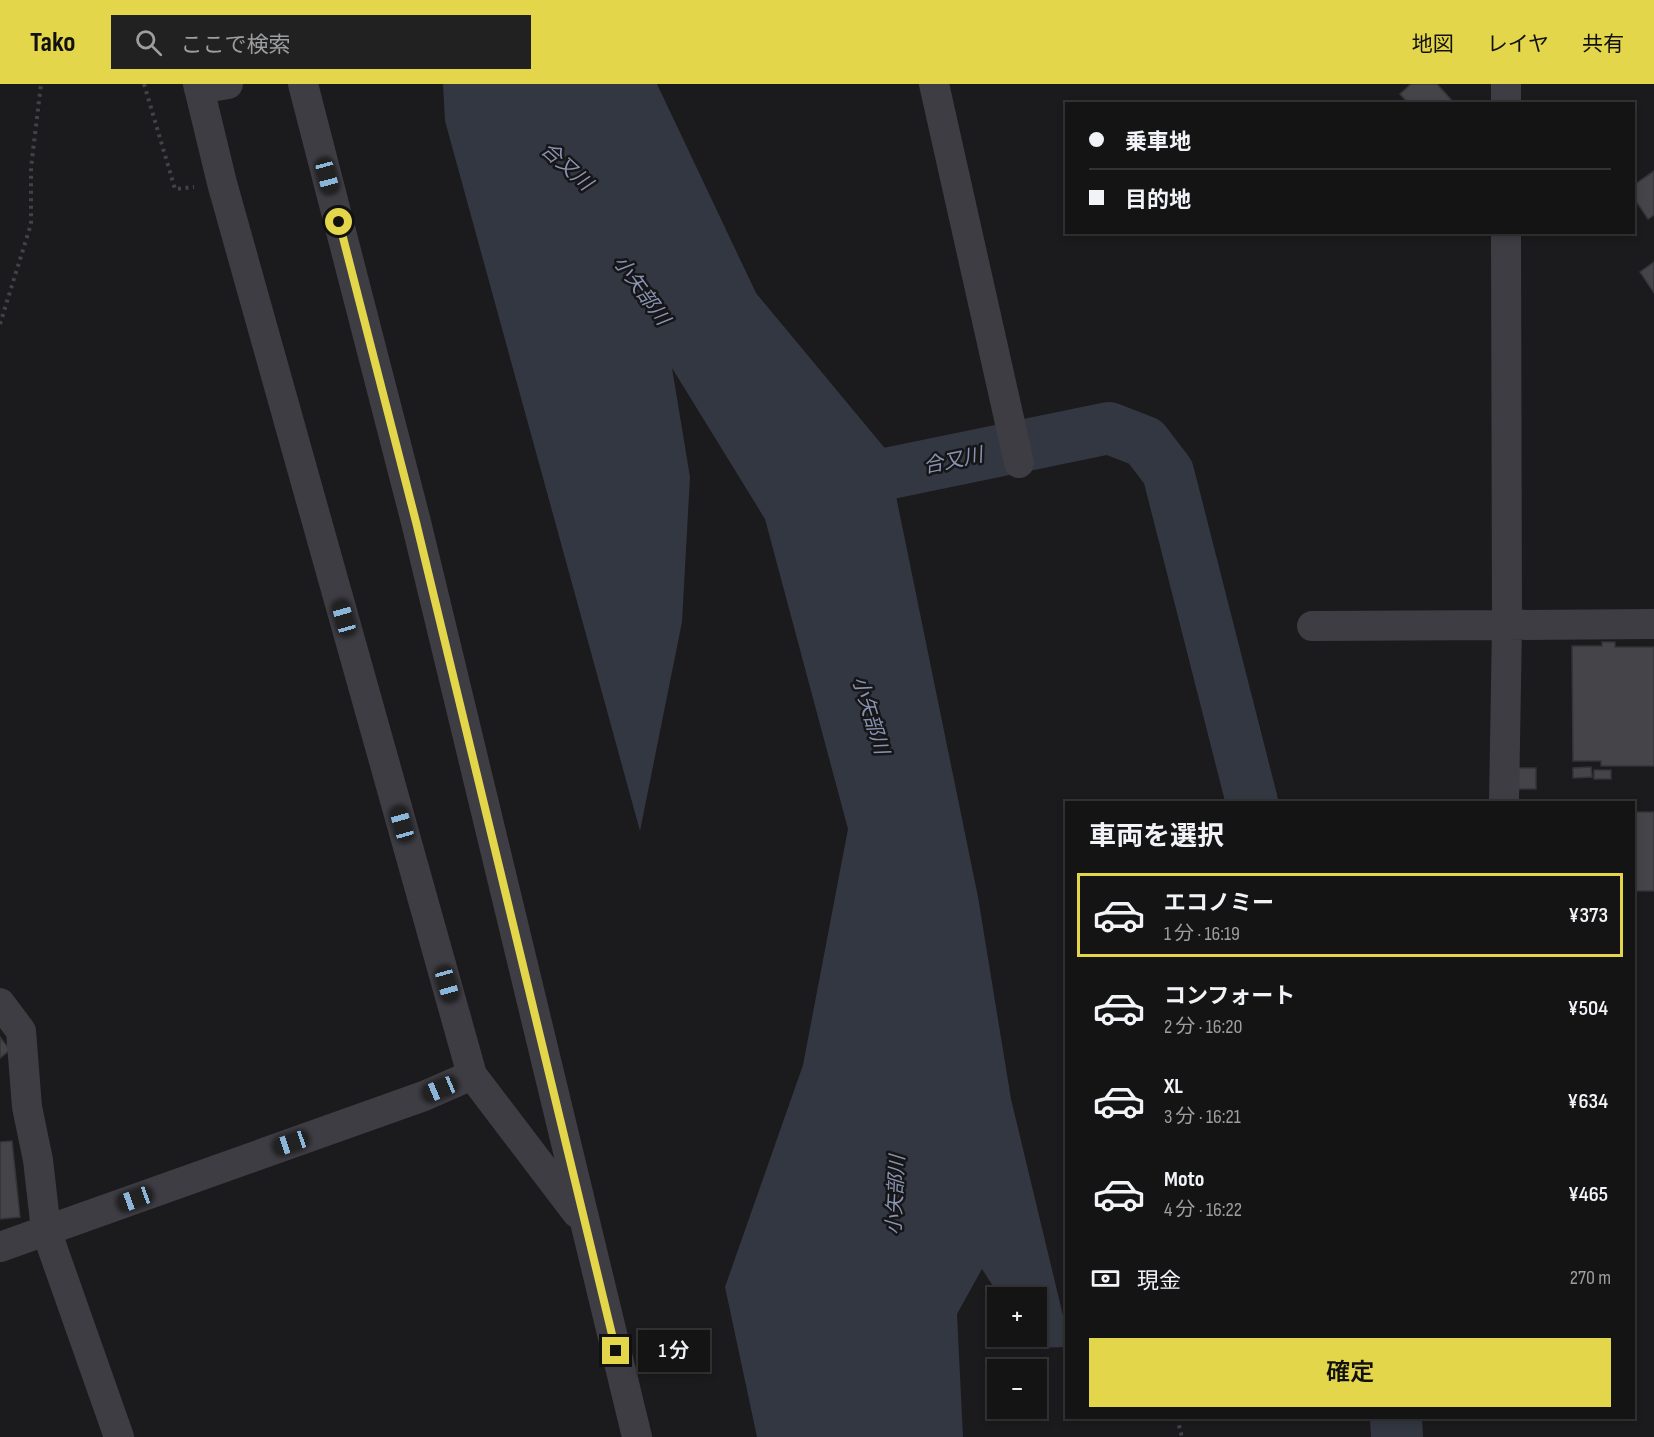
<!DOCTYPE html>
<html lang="ja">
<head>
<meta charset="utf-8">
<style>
  :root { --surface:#141415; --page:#212122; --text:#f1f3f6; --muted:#9d9ea0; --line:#333334; --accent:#e4d64a }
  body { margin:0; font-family:"Sofia Sans Condensed","Noto Sans JP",sans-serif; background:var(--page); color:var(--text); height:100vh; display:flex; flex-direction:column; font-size:22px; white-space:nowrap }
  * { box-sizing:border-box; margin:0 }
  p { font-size:20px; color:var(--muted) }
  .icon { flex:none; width:33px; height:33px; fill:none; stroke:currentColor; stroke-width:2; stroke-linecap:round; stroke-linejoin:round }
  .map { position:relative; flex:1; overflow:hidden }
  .panel { position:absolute; left:1065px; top:717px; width:570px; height:618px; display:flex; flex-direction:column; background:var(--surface); border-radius:0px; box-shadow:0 3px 9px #0003,0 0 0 2px var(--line) }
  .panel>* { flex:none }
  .top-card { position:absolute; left:1065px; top:18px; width:570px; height:132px; border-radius:0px; box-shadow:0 3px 9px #0003,0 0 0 2px var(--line); display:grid; align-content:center; height:132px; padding:0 24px; background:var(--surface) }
  .buttons { position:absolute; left:987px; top:1203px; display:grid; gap:12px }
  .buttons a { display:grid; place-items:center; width:60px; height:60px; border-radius:0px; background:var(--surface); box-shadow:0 3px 9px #0003,0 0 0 2px var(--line); font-size:30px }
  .end { position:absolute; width:27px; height:27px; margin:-14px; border:8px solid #e4d64a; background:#111; box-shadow:0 0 0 3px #111 }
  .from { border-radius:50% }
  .bubble { position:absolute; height:42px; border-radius:0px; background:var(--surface); box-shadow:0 3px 9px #0003,0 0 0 2px var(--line); font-size:20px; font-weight:600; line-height:42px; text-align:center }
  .car { position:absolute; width:18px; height:36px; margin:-18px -9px; border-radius:8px; box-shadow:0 0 4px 2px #0007; background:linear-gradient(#222 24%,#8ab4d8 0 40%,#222 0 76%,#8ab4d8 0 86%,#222 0) }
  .top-card b { display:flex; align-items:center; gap:21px; height:57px; font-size:22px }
  .top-card b+b { border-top:2px solid var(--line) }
  .top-card i { width:15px; height:15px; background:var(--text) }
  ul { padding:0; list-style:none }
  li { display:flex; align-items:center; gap:18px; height:84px; margin:0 12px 9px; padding:0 12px; border:3px solid transparent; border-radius:0px }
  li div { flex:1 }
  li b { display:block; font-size:22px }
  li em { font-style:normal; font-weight:600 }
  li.active { border-color:var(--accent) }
  li>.icon { width:54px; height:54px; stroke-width:1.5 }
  h2 { padding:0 24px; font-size:27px; line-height:72px }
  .pay { display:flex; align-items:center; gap:15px; height:66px; padding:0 24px; font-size:22px }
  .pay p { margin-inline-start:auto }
  .cta { display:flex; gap:12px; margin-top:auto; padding:12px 24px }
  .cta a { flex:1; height:69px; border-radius:0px; background:var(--accent); color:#111; font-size:24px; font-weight:600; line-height:69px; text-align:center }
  header { display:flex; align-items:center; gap:36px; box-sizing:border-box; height:84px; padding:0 30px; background:var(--accent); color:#111 }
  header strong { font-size:28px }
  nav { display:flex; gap:33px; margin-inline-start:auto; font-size:21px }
  .search { width:420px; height:54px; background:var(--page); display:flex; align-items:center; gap:15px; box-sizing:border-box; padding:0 21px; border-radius:0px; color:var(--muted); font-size:22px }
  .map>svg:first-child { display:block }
  .water { fill:#333741 }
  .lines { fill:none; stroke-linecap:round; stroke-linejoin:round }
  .river { stroke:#333741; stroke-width:52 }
  .building { fill:#454449; stroke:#353438; stroke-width:1.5 }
  .path { stroke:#424248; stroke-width:4; stroke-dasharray:3 4.5; stroke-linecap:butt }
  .minor { stroke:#3e3d43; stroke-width:30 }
  .route { stroke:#e4d64a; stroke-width:8 }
  .labels { text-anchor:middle; stroke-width:5; stroke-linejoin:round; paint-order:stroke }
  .water-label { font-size:20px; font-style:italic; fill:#8894b2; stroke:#161517 }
</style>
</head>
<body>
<header>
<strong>Tako</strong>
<div class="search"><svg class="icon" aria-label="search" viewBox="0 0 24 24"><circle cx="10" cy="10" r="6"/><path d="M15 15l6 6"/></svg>ここで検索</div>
<nav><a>地図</a><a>レイヤ</a><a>共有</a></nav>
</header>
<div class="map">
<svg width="1654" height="1353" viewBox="0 0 1654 1353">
  <rect width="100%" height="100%" fill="#1b1a1c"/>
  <!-- water -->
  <path class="water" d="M 443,0 L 657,0 L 756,209 L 888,368 L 938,360 L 952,394 L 896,412 L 978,813 L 1011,1015 L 1066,1244 L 1066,1263 L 1029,1264 L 1023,1253 L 1036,1252 L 1036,1214 L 1000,1213 L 982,1185 L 957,1230 L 963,1353 L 757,1353 L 725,1203 L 803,981 L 848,745 L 765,435 L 672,284 L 690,393 L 682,538 L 640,747 L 445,37 Z"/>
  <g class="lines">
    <!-- river -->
    <path class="river" d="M 876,392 L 1109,344 L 1145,358 L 1168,388 L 1252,718
      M 1396,1334 L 1397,1353"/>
  </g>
  <!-- building -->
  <path class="building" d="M 1411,0 L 1437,0 L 1455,20 L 1409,20 L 1400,10 Z
    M 1654,87 L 1654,131 L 1648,135 L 1634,114 L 1634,101 Z
    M 1654,178 L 1654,209 L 1640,188 Z
    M 1602,558 L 1615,558 L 1615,563 L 1654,563 L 1654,682 L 1601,682 L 1601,677 L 1573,677 L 1572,562 L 1602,562 Z
    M 1591,683 L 1592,693 L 1573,694 L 1573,684 Z
    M 1518,684 L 1536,684 L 1536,705 L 1518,705 Z
    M 1594,686 L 1611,686 L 1611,695 L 1594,695 Z
    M 1634,728 L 1654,728 L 1654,807 L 1634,807 Z
    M 0,953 L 10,966 L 0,974 Z
    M 12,1057 L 20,1133 L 0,1135 L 0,1058 Z"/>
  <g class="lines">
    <!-- path -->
    <path class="path" d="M 144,0 L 175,105 L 194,103
      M 0,240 L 31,140 L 31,84 L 41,0
      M 1177,1334 L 1182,1353"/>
    <!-- minor -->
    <path class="minor" d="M 198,0 L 222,99 L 472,991
      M 303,0 L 416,438 L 637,1353
      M 934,0 L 1019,379
      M 1506,0 L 1506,20
      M 199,5 L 228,0
      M 1506,148 L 1507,541 L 1654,540
      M 1312,542 L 1507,541 L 1504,718
      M 0,919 L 21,947 L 27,1023 L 38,1076 L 46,1146 L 119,1353
      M 0,1163 L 424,1012 L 472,991 L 577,1129"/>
  </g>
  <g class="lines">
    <!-- route -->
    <path class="route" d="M 339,138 L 416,438 L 616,1267"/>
  </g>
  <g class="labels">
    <!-- water labels -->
    <g class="water-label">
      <text transform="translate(567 82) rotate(42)" y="7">合又川</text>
      <text transform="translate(642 206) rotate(54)" y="7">小矢部川</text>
      <text transform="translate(953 376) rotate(-12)" y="7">合又川</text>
      <text transform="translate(871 631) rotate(73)" y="7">小矢部川</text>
      <text transform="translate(895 1111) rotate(-87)" y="7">小矢部川</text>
    </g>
  </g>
</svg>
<div class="buttons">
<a>+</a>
<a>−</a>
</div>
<i class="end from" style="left:339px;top:138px"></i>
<i class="end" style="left:616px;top:1267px"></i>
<div class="bubble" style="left:638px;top:1246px;width:72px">1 分</div>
<i class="car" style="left:327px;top:92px;rotate:165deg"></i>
<i class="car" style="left:344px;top:534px;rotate:344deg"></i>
<i class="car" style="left:402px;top:740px;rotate:344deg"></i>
<i class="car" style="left:447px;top:900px;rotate:164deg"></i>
<i class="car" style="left:440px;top:1005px;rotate:247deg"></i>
<i class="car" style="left:291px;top:1059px;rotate:251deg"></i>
<i class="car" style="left:135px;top:1115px;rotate:250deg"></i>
<div class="top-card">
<b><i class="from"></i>乗車地</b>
<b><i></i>目的地</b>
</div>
<section class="panel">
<h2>車両を選択</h2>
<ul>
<li class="active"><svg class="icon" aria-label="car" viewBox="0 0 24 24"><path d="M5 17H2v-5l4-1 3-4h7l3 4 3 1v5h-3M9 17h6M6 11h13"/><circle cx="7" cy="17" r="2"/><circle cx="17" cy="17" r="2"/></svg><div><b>エコノミー</b><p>1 分 · 16:19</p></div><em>¥373</em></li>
<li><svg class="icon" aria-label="car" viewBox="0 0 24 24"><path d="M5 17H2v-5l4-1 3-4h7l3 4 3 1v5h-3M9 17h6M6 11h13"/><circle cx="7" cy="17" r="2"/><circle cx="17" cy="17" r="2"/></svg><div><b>コンフォート</b><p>2 分 · 16:20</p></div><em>¥504</em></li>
<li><svg class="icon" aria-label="car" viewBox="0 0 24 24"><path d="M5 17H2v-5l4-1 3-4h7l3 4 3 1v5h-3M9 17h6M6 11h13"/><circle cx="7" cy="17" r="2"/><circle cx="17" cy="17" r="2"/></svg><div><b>XL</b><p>3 分 · 16:21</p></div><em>¥634</em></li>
<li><svg class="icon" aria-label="car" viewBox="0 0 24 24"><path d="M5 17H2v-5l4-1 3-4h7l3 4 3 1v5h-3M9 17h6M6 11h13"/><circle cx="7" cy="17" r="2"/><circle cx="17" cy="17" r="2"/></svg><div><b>Moto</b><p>4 分 · 16:22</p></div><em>¥465</em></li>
</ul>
<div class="pay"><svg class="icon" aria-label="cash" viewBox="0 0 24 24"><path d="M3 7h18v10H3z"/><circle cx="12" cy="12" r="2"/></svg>現金<p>270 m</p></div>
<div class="cta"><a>確定</a></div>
</section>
</div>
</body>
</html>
